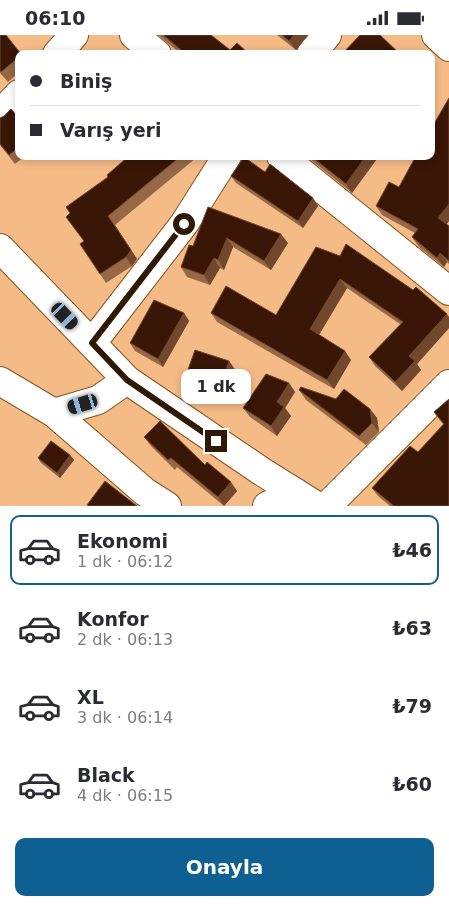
<!DOCTYPE html>
<html lang="tr">
<head>
<meta charset="utf-8">
<style>
  :root { --surface:#fff; --page:#f2f2f3; --text:#2b2b33; --muted:#7c7c81; --line:#e1e1e2; --accent:#0f6092 }
  body { margin:0; font-family:"DejaVu Sans",sans-serif; background:var(--page); color:var(--text); height:100vh; display:flex; flex-direction:column; font-size:19px; white-space:nowrap }
  * { box-sizing:border-box; margin:0 }
  p { font-size:16px; color:var(--muted) }
  .icon { flex:none; width:28px; height:28px; fill:none; stroke:currentColor; stroke-width:2; stroke-linecap:round; stroke-linejoin:round }
  .map { position:relative; height:471px; overflow:hidden }
  .panel { display:flex; flex-direction:column; background:var(--surface); flex:1 }
  .panel>* { flex:none }
  .banner { position:absolute; left:15px; top:15px; width:420px; height:110px; border-radius:10px; box-shadow:0 2px 8px #0003; display:grid; align-content:center; height:110px; padding:0 15px; background:var(--surface) }
  .end { position:absolute; width:22px; height:22px; margin:-11px; border:6px solid #2e1904; background:#fff; box-shadow:0 0 0 2px #fff }
  .from { border-radius:50% }
  .bubble { position:absolute; height:35px; border-radius:10px; background:var(--surface); box-shadow:0 2px 8px #0003; font-size:16px; font-weight:700; line-height:35px; text-align:center }
  .car { position:absolute; width:15px; height:30px; margin:-15px -8px; border-radius:6px; box-shadow:0 0 4px 1px #0007; background:linear-gradient(#222 24%,#8ab4d8 0 40%,#222 0 76%,#8ab4d8 0 86%,#222 0) }
  .banner b { display:flex; align-items:center; gap:18px; height:48px; font-size:19px }
  .banner b+b { border-top:1px solid var(--line) }
  .banner i { width:12px; height:12px; background:var(--text) }
  ul { padding:9px 0 0; list-style:none }
  li { display:flex; align-items:center; gap:15px; height:70px; margin:0 10px 8px; padding:0 5px; border:2px solid transparent; border-radius:10px }
  li div { flex:1 }
  li b { display:block; font-size:19px }
  li em { font-style:normal; font-weight:700 }
  li.selected { border-color:var(--accent) }
  li>.icon { width:45px; height:45px; stroke-width:1.5 }
  .action { display:flex; gap:10px; margin-top:auto; padding:10px 15px }
  .action a { flex:1; height:58px; border-radius:10px; background:var(--accent); color:#fff; font-size:20px; font-weight:700; line-height:58px; text-align:center }
  .status { display:flex; justify-content:space-between; align-items:center; height:35px; padding:0 25px; background:var(--surface); direction:ltr }
  .status svg { height:14px; fill:currentColor }
  .map>svg:first-child { display:block }
  .lines { fill:none; stroke-linecap:round; stroke-linejoin:round }
  .minor-casing { stroke:#85531d; stroke-width:30 }
  .minor { stroke:#fff; stroke-width:28 }
  .wall { fill:#976846 }
  .shaded-wall { fill:#71482d }
  .building { fill:#391606; stroke:#71482d }
  .route { stroke:#2e1904; stroke-width:6 }
</style>
</head>
<body>
<div class="status"><b>06:10</b><svg viewBox="0 0 49 12"><path d="M0 12V9h3v3zM5 12V6h3v6zM10 12V3h3v9zM15 12V0h3v12zM26 1h20v11H26zM47 4h2v5h-2z"/></svg></div>
<div class="map">
<svg width="449" height="471" viewBox="0 0 449 471">
  <rect width="100%" height="100%" fill="#f5bb87"/>
  <g class="lines">
    <!-- minor casing -->
    <g class="minor-casing">
      <path id="minor" d="M 134,0 L 157,19
        M 436,0 L 449,12
        M 57,19 L 74,0
        M 311,19 L 327,0
        M 0,79 L 19,59
        M 281,121 L 449,256
        M 0,213 L 127,345 L 261,436 L 317,471
        M 92,308 L 184,189 L 227,121
        M 0,346 L 54,378 L 145,457 L 167,471
        M 54,378 L 98,365 L 127,345
        M 267,471 L 295,457
        M 327,471 L 449,349"/>
    </g>
    <!-- minor -->
    <use href="#minor" class="minor"/>
  </g>
  <!-- wall -->
  <path class="wall" d="M 0,0 L 19,19 L 19,37 L 8,47 L 0,38 Z
    M 158,0 L 211,0 L 230,15 L 249,19 L 181,19 Z
    M 277,0 L 308,0 L 296,15 Z
    M 449,63 L 449,186 L 447,189 L 449,191 L 449,229 L 447,227 L 444,232 L 419,212 L 412,202 L 415,198 L 382,180 L 376,171 L 399,152 Z
    M 0,83 L 19,83 L 19,121 L 25,121 L 15,129 L 0,110 Z
    M 129,121 L 195,121 L 196,123 L 115,190 L 137,224 L 132,231 L 106,248 L 80,209 L 84,207 L 70,178 Z
    M 306,121 L 379,121 L 352,158 Z
    M 265,137 L 313,163 L 318,171 L 303,193 L 236,148 L 231,141 Z
    M 208,172 L 288,208 L 271,235 L 233,212 L 224,235 L 220,233 L 210,250 L 187,242 L 181,232 L 193,211 Z
    M 316,212 L 449,282 L 449,293 L 417,329 L 421,335 L 402,356 L 375,331 L 369,322 L 400,289 L 347,253 L 319,300 L 351,325 L 334,354 L 217,287 L 211,278 L 276,280 Z
    M 184,278 L 189,286 L 163,332 L 135,316 L 130,308 Z
    M 229,326 L 236,336 L 225,364 L 192,352 L 185,343 Z
    M 289,348 L 295,357 L 285,373 L 291,381 L 277,401 L 250,382 L 243,373 Z
    M 299,355 L 370,374 L 377,383 L 379,397 L 366,410 L 306,365 Z
    M 449,364 L 449,471 L 390,471 L 378,461 L 372,453 L 418,417 L 443,389 L 434,377 Z
    M 144,402 L 205,430 L 237,456 L 224,471 L 177,432 L 175,435 L 151,411 Z
    M 70,420 L 74,425 L 60,443 L 41,428 L 38,423 Z"/>
  <!-- shaded-wall -->
  <path class="shaded-wall" d="M 294,0 L 308,0 L 296,15 L 289,6 Z
    M 431,43 L 434,47 L 431,51 Z
    M 366,121 L 379,121 L 352,158 L 346,149 Z
    M 313,163 L 318,171 L 303,193 L 298,186 Z
    M 449,169 L 449,186 L 444,192 L 438,183 Z
    M 115,190 L 137,224 L 132,231 L 126,222 Z
    M 281,199 L 288,208 L 271,235 L 264,226 Z
    M 227,203 L 233,212 L 224,235 L 218,225 Z
    M 440,218 L 447,227 L 444,232 L 437,223 Z
    M 214,223 L 220,233 L 210,250 L 204,240 Z
    M 340,244 L 347,253 L 317,303 L 310,294 Z
    M 184,278 L 189,286 L 163,332 L 158,324 Z
    M 447,279 L 449,282 L 449,293 L 417,329 L 421,335 L 402,356 L 395,347 L 409,321 Z
    M 345,316 L 351,325 L 334,354 L 327,345 Z
    M 229,326 L 236,336 L 225,364 L 219,355 Z
    M 289,348 L 295,357 L 285,373 L 291,381 L 277,401 L 271,391 L 277,367 Z
    M 370,374 L 377,383 L 379,397 L 372,388 Z
    M 70,420 L 74,425 L 60,443 L 57,438 Z
    M 231,447 L 237,456 L 224,471 L 218,462 Z"/>
  <!-- building -->
  <path class="building" d="M 0,0 L 6,0 L 21,19 L 19,19 L 19,22 L 1,37 L 0,36 Z
    M 163,0 L 211,0 L 230,15 L 237,8 L 249,19 L 186,19 Z
    M 282,0 L 294,0 L 289,6 Z
    M 360,0 L 380,0 L 400,19 L 342,19 Z
    M 449,63 L 449,169 L 438,183 L 449,191 L 449,226 L 440,218 L 437,223 L 412,202 L 418,194 L 376,171 L 389,147 L 399,152 L 416,121 L 431,121 L 431,94 Z
    M 11,74 L 19,83 L 19,112 L 9,120 L 0,109 L 0,83 L 4,81 Z
    M 129,121 L 181,121 L 108,181 L 131,215 L 126,222 L 100,239 L 80,209 L 84,206 L 66,182 L 70,178 L 66,172 L 108,142 L 107,140 Z
    M 311,121 L 366,121 L 346,149 Z
    M 244,122 L 265,137 L 270,129 L 313,163 L 298,186 L 231,141 Z
    M 208,172 L 281,199 L 264,226 L 227,203 L 218,225 L 214,223 L 204,240 L 181,232 L 189,210 L 193,211 Z
    M 346,209 L 413,255 L 416,252 L 447,279 L 409,321 L 415,326 L 395,347 L 369,322 L 403,287 L 340,244 L 310,294 L 345,316 L 327,345 L 211,278 L 226,251 L 276,280 L 316,212 L 340,221 Z
    M 154,265 L 184,278 L 158,324 L 130,308 Z
    M 195,315 L 229,326 L 219,355 L 185,343 Z
    M 266,339 L 289,348 L 277,367 L 284,372 L 271,391 L 243,373 Z
    M 301,352 L 336,364 L 344,354 L 370,374 L 372,388 L 359,401 L 299,355 Z
    M 449,364 L 449,471 L 394,471 L 372,453 L 410,411 L 418,417 L 444,389 L 434,377 Z
    M 160,386 L 205,430 L 207,427 L 231,447 L 218,462 L 171,423 L 168,425 L 144,402 Z
    M 51,406 L 70,420 L 57,438 L 38,423 Z
    M 105,446 L 137,471 L 89,471 L 87,470 Z"/>
  <g class="lines">
    <!-- route -->
    <path class="route" d="M 184,189 L 92,308 L 127,345 L 216,406"/>
  </g>
</svg>
<i class="end from" style="left:184px;top:189px"></i>
<i class="end" style="left:216px;top:406px"></i>
<div class="bubble" style="left:181px;top:334px;width:70px">1 dk</div>
<i class="car" style="left:65px;top:281px;rotate:136deg"></i>
<i class="car" style="left:83px;top:369px;rotate:253deg"></i>
<div class="banner">
<b><i class="from"></i>Biniş</b>
<b><i></i>Varış yeri</b>
</div>
</div>
<section class="panel">
<ul>
<li class="selected"><svg class="icon" aria-label="car" viewBox="0 0 24 24"><path d="M5 17H2v-5l4-1 3-4h7l3 4 3 1v5h-3M9 17h6M6 11h13"/><circle cx="7" cy="17" r="2"/><circle cx="17" cy="17" r="2"/></svg><div><b>Ekonomi</b><p>1 dk · 06:12</p></div><em>₺46</em></li>
<li><svg class="icon" aria-label="car" viewBox="0 0 24 24"><path d="M5 17H2v-5l4-1 3-4h7l3 4 3 1v5h-3M9 17h6M6 11h13"/><circle cx="7" cy="17" r="2"/><circle cx="17" cy="17" r="2"/></svg><div><b>Konfor</b><p>2 dk · 06:13</p></div><em>₺63</em></li>
<li><svg class="icon" aria-label="car" viewBox="0 0 24 24"><path d="M5 17H2v-5l4-1 3-4h7l3 4 3 1v5h-3M9 17h6M6 11h13"/><circle cx="7" cy="17" r="2"/><circle cx="17" cy="17" r="2"/></svg><div><b>XL</b><p>3 dk · 06:14</p></div><em>₺79</em></li>
<li><svg class="icon" aria-label="car" viewBox="0 0 24 24"><path d="M5 17H2v-5l4-1 3-4h7l3 4 3 1v5h-3M9 17h6M6 11h13"/><circle cx="7" cy="17" r="2"/><circle cx="17" cy="17" r="2"/></svg><div><b>Black</b><p>4 dk · 06:15</p></div><em>₺60</em></li>
</ul>
<div class="action"><a>Onayla</a></div>
</section>
</body>
</html>
